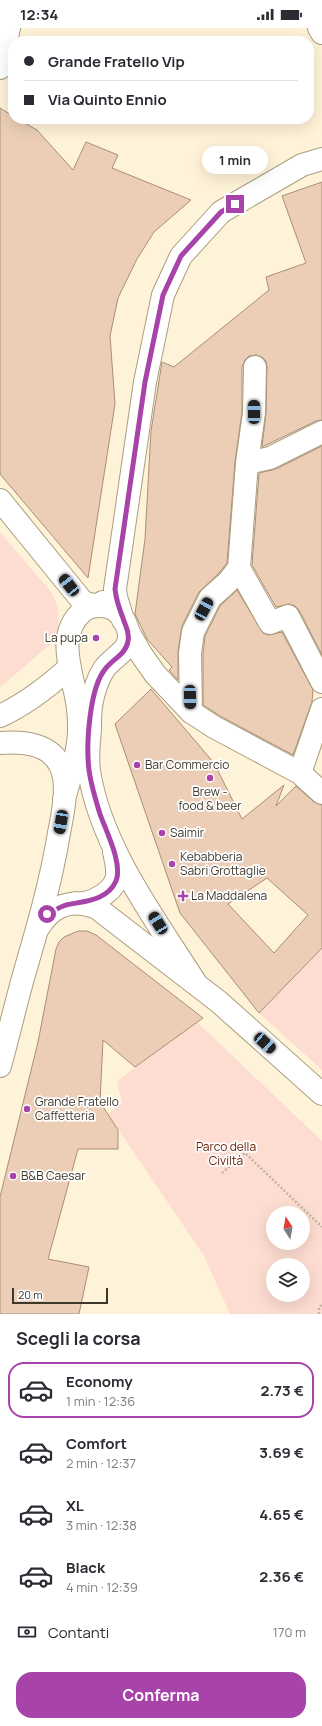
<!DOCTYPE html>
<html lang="it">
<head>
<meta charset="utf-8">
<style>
  :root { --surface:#fff; --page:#f2f2f3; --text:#2b2b33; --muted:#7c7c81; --line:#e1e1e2; --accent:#a843a9 }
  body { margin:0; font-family:Manrope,sans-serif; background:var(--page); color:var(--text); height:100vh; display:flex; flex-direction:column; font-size:15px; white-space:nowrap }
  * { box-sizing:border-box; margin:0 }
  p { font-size:13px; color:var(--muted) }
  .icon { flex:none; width:22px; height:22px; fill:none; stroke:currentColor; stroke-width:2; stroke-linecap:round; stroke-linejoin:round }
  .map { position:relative; height:1286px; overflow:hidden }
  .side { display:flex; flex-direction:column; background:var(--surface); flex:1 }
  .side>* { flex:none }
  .hud { position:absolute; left:8px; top:8px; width:306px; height:88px; border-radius:16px; box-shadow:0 4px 16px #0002; display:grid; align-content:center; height:88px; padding:0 16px; background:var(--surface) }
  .needle { width:26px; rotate:349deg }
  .buttons { position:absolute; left:266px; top:1178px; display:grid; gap:8px }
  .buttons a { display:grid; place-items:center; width:44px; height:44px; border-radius:50%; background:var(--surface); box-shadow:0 4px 16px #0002; font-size:20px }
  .scale { position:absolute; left:12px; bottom:10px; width:96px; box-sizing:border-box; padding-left:4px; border:2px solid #3e382b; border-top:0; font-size:11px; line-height:14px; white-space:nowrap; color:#3e382b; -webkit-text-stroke:3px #fff; paint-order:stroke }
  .end { position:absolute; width:18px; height:18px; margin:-9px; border:5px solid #a843a9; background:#fff; box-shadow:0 0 0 2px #fff }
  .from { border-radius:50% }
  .bubble { position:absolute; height:28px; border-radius:14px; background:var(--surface); box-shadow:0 4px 16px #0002; font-size:13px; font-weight:700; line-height:28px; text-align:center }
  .car { position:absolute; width:12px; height:24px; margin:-12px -6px; border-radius:5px; box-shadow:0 0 3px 1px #0007; background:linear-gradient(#222 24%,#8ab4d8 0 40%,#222 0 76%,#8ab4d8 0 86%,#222 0) }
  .hud b { display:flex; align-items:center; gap:14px; height:38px; font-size:15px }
  .hud b+b { border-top:1px solid var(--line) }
  .hud i { width:10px; height:10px; background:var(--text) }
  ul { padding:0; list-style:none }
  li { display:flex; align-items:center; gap:12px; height:56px; margin:0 8px 6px; padding:0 8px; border:2px solid transparent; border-radius:16px }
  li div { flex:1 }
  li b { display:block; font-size:15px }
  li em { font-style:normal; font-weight:700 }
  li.on { border-color:var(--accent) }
  li>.icon { width:36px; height:36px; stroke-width:1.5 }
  h2 { padding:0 16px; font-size:18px; line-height:48px }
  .pay { display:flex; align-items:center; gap:10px; height:44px; padding:0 16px; font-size:15px }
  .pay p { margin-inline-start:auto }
  .cta { display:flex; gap:8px; margin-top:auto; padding:8px 16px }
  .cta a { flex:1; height:46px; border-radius:16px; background:var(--accent); color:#fff; font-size:16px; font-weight:700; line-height:46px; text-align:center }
  .status { display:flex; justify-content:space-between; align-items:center; height:28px; padding:0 20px; background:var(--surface); direction:ltr }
  .status svg { height:11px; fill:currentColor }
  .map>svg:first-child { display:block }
  .green { fill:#fddcd1; fill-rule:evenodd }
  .building { fill:#ebceb5; stroke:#a98e77; fill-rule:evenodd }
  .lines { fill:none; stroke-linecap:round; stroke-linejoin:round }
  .minor-casing { stroke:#ab9e7e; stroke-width:24 }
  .path { stroke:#c0b6a0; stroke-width:2.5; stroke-dasharray:2 2; stroke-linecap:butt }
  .minor { stroke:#fff; stroke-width:22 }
  .route { stroke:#a843a9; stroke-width:5 }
  .poi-dot { fill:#a843a9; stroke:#fff; stroke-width:1.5 }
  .labels { text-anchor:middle; stroke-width:3.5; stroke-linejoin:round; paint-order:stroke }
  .poi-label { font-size:12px; fill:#3e382b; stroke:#fff; text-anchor:start }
  .park-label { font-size:12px; fill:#68240a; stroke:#fff }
</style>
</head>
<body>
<div class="status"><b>12:34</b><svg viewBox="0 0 49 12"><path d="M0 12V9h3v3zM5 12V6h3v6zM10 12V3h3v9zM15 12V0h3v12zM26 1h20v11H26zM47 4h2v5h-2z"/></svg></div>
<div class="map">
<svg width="322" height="1286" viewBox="0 0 322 1286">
  <rect width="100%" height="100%" fill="#fef3d8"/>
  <!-- green -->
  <path class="green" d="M 0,504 L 52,565 C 60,581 62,599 52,615 L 0,659 Z
    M 322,920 L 322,1042 L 259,985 Z
    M 197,994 L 322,1113 L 322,1286 L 230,1286 L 204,1228 L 108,1086 L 122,1075 L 117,1053 ZM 273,1185 L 303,1185 L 303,1215 L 273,1215 ZM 273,1237 L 303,1237 L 303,1267 L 273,1267 Z"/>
  <!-- building -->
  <path class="building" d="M 0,80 L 13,88 L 13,91 L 18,91 L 37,102 L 73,142 L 86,114 L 118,127 L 112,140 L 191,172 L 154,204 L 137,231 L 118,270 L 110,308 L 115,376 L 88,550 L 0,446 Z
    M 322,154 L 322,392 L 316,393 L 262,419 L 266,385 L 267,339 L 266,333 L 262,329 L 256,327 L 249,328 L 245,332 L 242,339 L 242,384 L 235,434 L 227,535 L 219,545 L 199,564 L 182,598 L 178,623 L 178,652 L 169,642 L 172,639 L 147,611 L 135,586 L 145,511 L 151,403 L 162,334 L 174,339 L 269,262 L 266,249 L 306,235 L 282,168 Z
    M 322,418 L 322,627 L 299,582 L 295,578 L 289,576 L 276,579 L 252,537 L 259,445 L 276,441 Z
    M 237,562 L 263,605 L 269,607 L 282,604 L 313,662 L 312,674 L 293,727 L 220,688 L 203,677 L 203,626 L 205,608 L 220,578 Z
    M 151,661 L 214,735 L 242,791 L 284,757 L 276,778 L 296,758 L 314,774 L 322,777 L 322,920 L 259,985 L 180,885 L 115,696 ZM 267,850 L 308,887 L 274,925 L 228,876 Z
    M 78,903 L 87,903 L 96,907 L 203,990 L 135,1039 L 103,1012 L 100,1074 L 118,1102 L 118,1121 L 78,1121 L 48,1231 L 89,1239 L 79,1286 L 0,1286 L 0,1169 L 38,1014 L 56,921 L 59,914 L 64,909 Z"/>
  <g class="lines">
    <!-- minor casing -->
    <g class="minor-casing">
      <path id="minor" d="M 319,0 L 322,5
        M 0,40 L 9,0
        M 247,435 L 254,385 L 255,339
        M 0,472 L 83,574 L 96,578 L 103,574
        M 239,540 L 270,595 L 288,588 L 322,654
        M 123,592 L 116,569 L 115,561 L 145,354 L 163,267 L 181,228 L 221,184 L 302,137 L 322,131
        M 129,605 L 141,626 L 155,646 L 191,684 L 214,699 L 300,745 L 322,765
        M 191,684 L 190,625 L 193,604 L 210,570 L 228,554 L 239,540 L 247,435 L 270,430 L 322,404
        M 0,688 C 26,676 49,658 70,639
        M 0,715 C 21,713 51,715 61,739 C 69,759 63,784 59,805 C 51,854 37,902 23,950 C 15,979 8,1009 0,1038
        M 300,745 L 322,681
        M 64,771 C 70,750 79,723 79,701 C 79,695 79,688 78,681 C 75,650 53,608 83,583 C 89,578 100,577 108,579 C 117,581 124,590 127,599 C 136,621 114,627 104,641 C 97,652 93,666 91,678 C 90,685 90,693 90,701 C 89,714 87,730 89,743 C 101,820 156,892 197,957
        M 76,875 C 89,877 111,866 116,852 C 119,844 116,833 114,824
        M 39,899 C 52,877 73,870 97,880 L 219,974 L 322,1066"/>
    </g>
    <!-- path -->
    <path class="path" d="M 222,1145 L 245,1125 L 322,1199
      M 319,1286 L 319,1280 L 322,1276"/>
    <!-- minor -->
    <use href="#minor" class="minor"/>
  </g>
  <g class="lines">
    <!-- route -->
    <path class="route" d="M 47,886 C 53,883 60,879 66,877 C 84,873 107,873 116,853 C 123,836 106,803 100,786 C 96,773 91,757 89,742 C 86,718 89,659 106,640 C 114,630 126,626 128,613 C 130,603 125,598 123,590 C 119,580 116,571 115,561 L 145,354 L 163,267 L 181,228 L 221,184 L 235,176"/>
  </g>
  <!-- markers -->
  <g class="poi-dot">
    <circle cx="96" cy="610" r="4"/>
    <circle cx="137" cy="737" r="4"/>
    <circle cx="210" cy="750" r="4"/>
    <circle cx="162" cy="805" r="4"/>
    <circle cx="172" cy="836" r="4"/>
    <path d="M181 862h4v4h4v4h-4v4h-4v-4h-4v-4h4z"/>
    <circle cx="27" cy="1081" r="4"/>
    <circle cx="13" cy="1148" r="4"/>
  </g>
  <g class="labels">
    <!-- poi labels -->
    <g class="poi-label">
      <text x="88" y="614" text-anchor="end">La pupa</text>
      <text x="145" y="741">Bar Commercio</text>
      <text x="210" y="768" text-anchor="middle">Brew -<tspan x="210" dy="14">food &amp; beer</tspan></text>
      <text x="170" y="809">Saimir</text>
      <text x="180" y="833">Kebabberia<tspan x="180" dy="14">Sabri Grottaglie</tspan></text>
      <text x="191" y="872">La Maddalena</text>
      <text x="35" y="1078">Grande Fratello<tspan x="35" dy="14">Caffetteria</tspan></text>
      <text x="21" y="1152">B&amp;B Caesar</text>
    </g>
    <!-- park labels -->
    <g class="park-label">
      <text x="226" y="1123">Parco della<tspan x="226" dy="14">Civiltà</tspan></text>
    </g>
  </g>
</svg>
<div class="buttons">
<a><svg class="needle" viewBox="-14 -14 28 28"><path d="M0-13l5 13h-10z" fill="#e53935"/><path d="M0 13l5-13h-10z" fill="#7c7c81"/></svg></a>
<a><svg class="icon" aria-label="layers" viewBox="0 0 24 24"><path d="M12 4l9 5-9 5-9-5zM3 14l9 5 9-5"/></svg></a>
</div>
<div class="scale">20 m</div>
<i class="end from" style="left:47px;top:886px"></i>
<i class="end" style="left:235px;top:176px"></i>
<div class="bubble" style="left:202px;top:118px;width:66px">1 min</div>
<i class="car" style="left:254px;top:384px;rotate:0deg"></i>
<i class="car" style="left:69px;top:557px;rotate:322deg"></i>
<i class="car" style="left:204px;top:581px;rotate:28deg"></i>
<i class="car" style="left:190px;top:669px;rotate:179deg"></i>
<i class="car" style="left:61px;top:794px;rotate:190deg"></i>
<i class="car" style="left:158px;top:895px;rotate:328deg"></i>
<i class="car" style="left:265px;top:1015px;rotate:132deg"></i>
<div class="hud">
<b><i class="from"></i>Grande Fratello Vip</b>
<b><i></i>Via Quinto Ennio</b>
</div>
</div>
<section class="side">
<h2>Scegli la corsa</h2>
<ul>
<li class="on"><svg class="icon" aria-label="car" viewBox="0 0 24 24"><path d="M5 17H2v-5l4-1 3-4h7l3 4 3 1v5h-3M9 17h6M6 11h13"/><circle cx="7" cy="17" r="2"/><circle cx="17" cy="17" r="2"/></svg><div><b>Economy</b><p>1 min · 12:36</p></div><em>2.73 €</em></li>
<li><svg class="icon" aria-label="car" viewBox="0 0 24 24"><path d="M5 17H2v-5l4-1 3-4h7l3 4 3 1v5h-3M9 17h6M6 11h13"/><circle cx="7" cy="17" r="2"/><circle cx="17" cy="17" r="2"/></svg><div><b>Comfort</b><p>2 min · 12:37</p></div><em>3.69 €</em></li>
<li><svg class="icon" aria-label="car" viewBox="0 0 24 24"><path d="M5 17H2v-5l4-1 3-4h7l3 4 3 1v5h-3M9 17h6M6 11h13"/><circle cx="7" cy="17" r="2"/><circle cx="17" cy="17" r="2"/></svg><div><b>XL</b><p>3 min · 12:38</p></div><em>4.65 €</em></li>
<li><svg class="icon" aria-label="car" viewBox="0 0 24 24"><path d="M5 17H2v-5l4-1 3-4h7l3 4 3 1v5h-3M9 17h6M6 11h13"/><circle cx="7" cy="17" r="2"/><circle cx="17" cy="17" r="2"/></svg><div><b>Black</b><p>4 min · 12:39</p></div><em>2.36 €</em></li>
</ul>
<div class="pay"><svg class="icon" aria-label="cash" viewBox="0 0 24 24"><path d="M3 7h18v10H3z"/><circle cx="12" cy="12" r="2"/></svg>Contanti<p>170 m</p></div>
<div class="cta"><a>Conferma</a></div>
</section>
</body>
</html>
